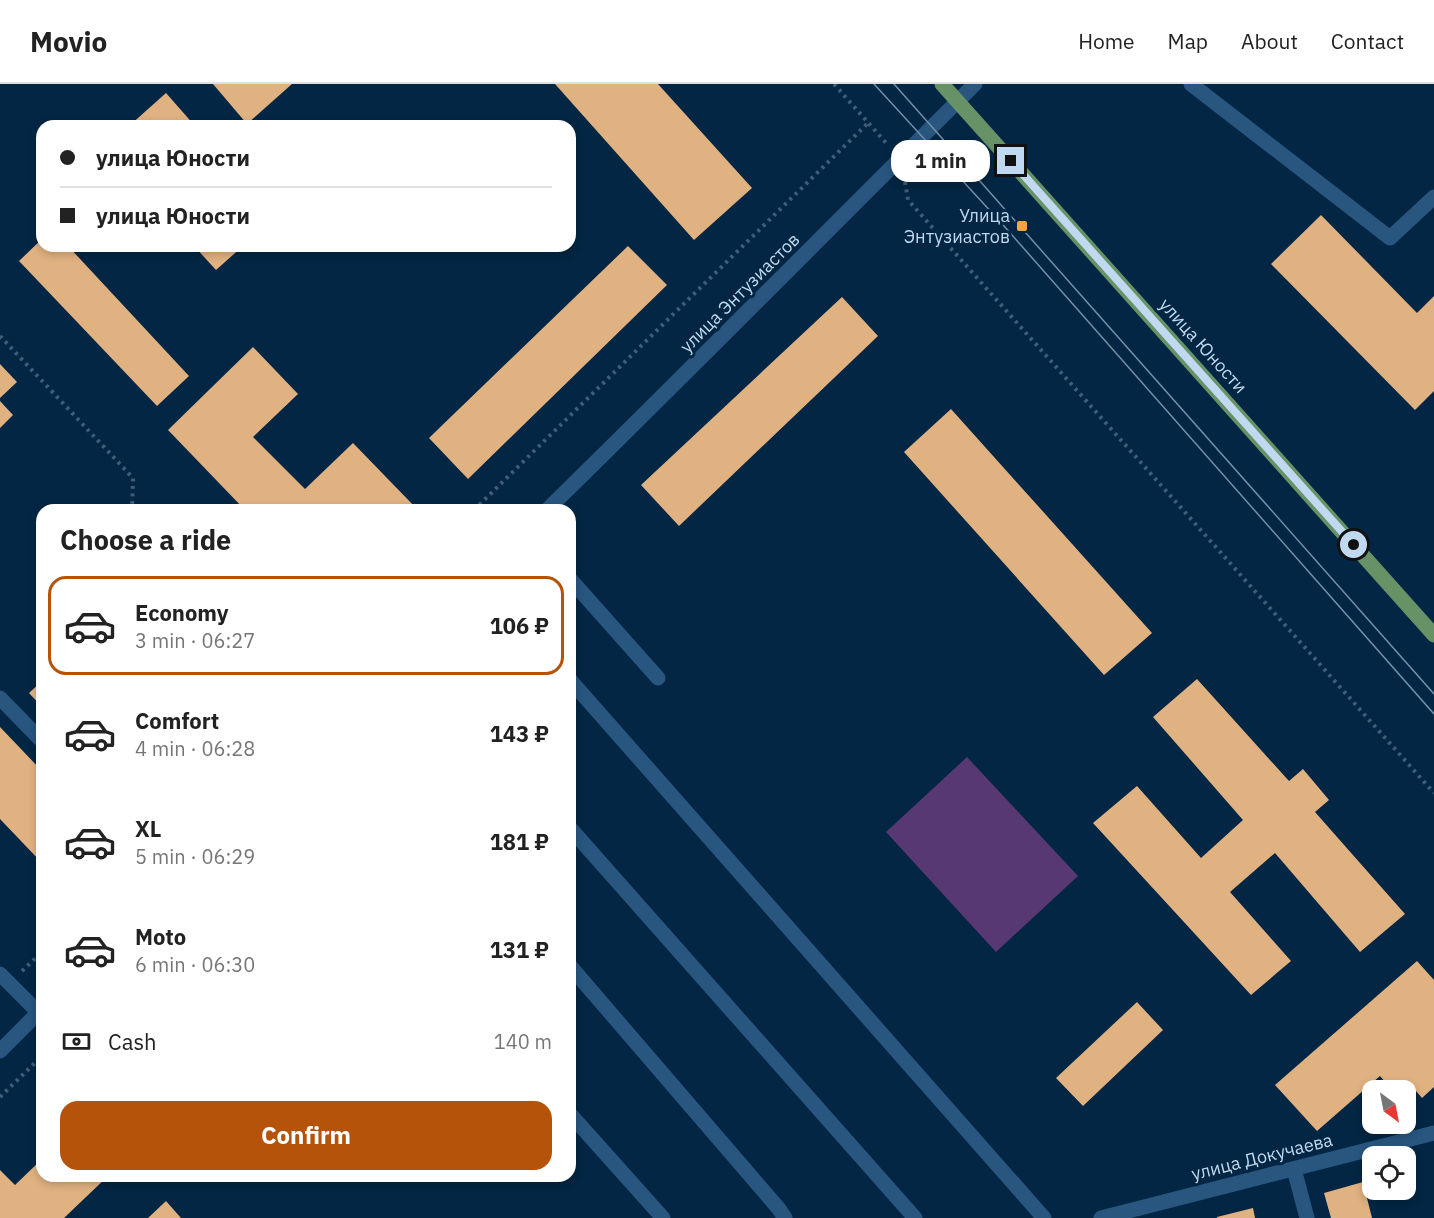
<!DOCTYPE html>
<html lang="en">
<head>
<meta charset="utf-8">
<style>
  :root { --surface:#fff; --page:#f2f2f2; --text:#222; --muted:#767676; --line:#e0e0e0; --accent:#b45309 }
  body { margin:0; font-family:"IBM Plex Sans",sans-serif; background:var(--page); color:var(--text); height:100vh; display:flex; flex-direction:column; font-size:22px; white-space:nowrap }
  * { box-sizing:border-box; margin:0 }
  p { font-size:20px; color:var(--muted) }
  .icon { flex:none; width:33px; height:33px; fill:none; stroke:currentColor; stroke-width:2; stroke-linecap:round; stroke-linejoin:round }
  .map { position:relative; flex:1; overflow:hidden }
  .drawer { position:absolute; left:36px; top:420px; width:540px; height:678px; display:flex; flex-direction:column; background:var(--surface); border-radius:18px; box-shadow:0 3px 9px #0003 }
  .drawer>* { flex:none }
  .banner { position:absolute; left:36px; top:36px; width:540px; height:132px; border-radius:18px; box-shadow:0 3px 9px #0003; display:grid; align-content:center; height:132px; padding:0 24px; background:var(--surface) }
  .needle { width:39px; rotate:148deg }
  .tools { position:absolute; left:1362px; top:996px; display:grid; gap:12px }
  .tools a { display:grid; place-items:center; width:54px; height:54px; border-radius:12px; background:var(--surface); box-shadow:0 3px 9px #0003; font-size:30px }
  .end { position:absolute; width:27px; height:27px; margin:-14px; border:8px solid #c0d9f0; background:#111; box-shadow:0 0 0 3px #111 }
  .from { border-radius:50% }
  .bubble { position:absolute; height:42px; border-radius:18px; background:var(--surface); box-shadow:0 3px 9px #0003; font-size:20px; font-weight:700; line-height:42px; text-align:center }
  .banner b { display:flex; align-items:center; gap:21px; height:57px; font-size:22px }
  .banner b+b { border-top:2px solid var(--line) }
  .banner i { width:15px; height:15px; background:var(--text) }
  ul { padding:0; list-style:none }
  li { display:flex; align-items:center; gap:18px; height:99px; margin:0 12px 9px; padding:0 12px; border:3px solid transparent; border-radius:18px }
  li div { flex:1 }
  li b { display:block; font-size:22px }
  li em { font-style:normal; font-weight:700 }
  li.on { border-color:var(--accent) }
  li>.icon { width:54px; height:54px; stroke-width:1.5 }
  h2 { padding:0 24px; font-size:27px; line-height:72px }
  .pay { display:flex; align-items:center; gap:15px; height:66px; padding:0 24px; font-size:22px }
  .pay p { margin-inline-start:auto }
  .button { display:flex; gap:12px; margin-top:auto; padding:12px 24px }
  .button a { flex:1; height:69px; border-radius:18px; background:var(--accent); color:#fff; font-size:24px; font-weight:700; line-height:69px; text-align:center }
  header { display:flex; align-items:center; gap:36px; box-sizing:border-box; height:84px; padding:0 30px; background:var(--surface); border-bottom:2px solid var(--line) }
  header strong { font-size:28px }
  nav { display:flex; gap:33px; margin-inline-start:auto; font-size:21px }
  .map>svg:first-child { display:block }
  .green { fill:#583873 }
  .building { fill:#e1b281 }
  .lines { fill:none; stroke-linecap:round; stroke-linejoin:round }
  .path { stroke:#3d5d79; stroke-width:4; stroke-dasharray:3 4.5; stroke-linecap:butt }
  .minor { stroke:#28567f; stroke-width:15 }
  .major { stroke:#669265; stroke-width:15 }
  .tram { stroke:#7290a9; stroke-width:1.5 }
  .route { stroke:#c0d9f0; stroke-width:8 }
  .poi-dot { fill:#f3a443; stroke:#022643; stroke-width:2 }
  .labels { text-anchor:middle; stroke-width:6; stroke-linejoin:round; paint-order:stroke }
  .poi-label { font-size:18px; fill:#c0d9f0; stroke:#022643; text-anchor:end }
  .street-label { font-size:18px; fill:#c0d9f0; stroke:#022643 }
</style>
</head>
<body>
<header>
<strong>Movio</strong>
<nav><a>Home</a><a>Map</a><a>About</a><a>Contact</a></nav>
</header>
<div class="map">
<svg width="1434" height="1134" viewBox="0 0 1434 1134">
  <rect width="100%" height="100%" fill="#022643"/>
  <!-- green -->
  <path class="green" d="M 967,673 L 1078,792 L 996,868 L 886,748 Z"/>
  <!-- building -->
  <path class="building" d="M 213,0 L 292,0 L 247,40 Z
    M 555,0 L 658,0 L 752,104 L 694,156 Z
    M 166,9 L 195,42 L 129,42 Z
    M 1321,131 L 1417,229 L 1434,212 L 1434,307 L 1415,326 L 1271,180 Z
    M 42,155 L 42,162 L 68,162 L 189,292 L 157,322 L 19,177 Z
    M 194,162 L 243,162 L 216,186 Z
    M 628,162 L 667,201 L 468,395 L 429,354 Z
    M 842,213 L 878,252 L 679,442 L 641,401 Z
    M 253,263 L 298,310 L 253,353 L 305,405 L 353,359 L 418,426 L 245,426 L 168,346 Z
    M 0,280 L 17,298 L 0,314 Z
    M 0,317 L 13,331 L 0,344 Z
    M 951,325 L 1152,549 L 1104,591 L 904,368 Z
    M 1197,595 L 1289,697 L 1303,685 L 1329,716 L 1315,728 L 1405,830 L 1360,868 L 1275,769 L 1230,808 L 1291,877 L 1251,911 L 1093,739 L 1137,702 L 1201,774 L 1243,736 L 1153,633 Z
    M 42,597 L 42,623 L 29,609 Z
    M 0,643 L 42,687 L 42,779 L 0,735 Z
    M 1417,877 L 1434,896 L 1434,1003 L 1422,1014 L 1416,1007 L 1406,1017 L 1406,1006 L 1392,1006 L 1380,992 L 1317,1047 L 1275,1001 Z
    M 1137,918 L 1163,946 L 1083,1022 L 1056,994 Z
    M 42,1075 L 42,1092 L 108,1092 L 64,1134 L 0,1134 L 0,1086 L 15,1101 Z
    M 1363,1098 L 1372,1134 L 1331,1134 L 1324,1109 Z
    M 166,1117 L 181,1134 L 148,1134 Z
    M 1253,1124 L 1255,1134 L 1217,1134 L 1217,1133 Z"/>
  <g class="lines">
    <!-- path -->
    <path class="path" d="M 834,0 L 887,60
      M 905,98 L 908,116 L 1434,709
      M 0,252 L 133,394 L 132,426
      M 474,426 L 868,39
      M 22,887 L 42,868
      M 0,1013 L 42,972"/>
    <!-- minor -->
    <path class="minor" d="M 1191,0 L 1390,154 L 1434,113
      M 547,426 C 691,285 832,142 975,0
      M 570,495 L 658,594
      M 570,596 L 1044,1134
      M 0,614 L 42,657
      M 570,744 L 915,1134
      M 570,882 L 779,1125 L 785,1134
      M 0,890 L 39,929
      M 0,967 L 42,925
      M 570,1030 L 663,1134
      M 1294,1085 L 1307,1134
      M 1101,1134 L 1434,1049"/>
    <!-- major -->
    <path class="major" d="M 942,0 L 1434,551"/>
    <!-- tram -->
    <path class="tram" d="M 874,0 L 1004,142 L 1434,630
      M 894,0 L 1434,610"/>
  </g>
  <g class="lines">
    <!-- route -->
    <path class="route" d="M 1011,77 L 1354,461"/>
  </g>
  <!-- markers -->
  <rect class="poi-dot" x="1016" y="136" width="12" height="12" rx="3"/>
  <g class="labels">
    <!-- poi labels -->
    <g class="poi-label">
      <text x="1010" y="138">Улица<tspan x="1010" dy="21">Энтузиастов</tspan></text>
    </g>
    <!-- street labels -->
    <g class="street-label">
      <text transform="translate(740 209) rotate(-45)" y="6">улица Энтузиастов</text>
      <text transform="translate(1203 262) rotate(48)" y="6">улица Юности</text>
      <text transform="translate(1262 1073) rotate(-14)" y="6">улица Докучаева</text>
    </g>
  </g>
</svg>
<div class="tools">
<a><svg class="needle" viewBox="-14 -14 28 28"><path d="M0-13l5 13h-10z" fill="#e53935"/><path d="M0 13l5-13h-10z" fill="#767676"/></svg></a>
<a><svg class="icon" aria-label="locate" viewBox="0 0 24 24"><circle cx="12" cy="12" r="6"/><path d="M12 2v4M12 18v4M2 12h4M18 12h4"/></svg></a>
</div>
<i class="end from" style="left:1354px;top:461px"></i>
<i class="end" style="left:1011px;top:77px"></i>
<div class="bubble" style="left:891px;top:56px;width:99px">1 min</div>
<div class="banner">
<b><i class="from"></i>улица Юности</b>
<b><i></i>улица Юности</b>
</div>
<section class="drawer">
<h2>Choose a ride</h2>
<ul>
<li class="on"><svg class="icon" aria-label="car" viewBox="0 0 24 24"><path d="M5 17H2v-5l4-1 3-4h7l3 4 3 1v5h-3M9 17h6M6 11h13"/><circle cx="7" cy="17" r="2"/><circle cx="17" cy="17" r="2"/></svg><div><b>Economy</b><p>3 min · 06:27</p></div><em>106 ₽</em></li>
<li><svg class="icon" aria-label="car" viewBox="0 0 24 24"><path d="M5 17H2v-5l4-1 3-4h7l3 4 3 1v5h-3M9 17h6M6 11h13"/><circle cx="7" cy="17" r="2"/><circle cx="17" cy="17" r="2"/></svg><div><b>Comfort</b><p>4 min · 06:28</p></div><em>143 ₽</em></li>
<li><svg class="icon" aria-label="car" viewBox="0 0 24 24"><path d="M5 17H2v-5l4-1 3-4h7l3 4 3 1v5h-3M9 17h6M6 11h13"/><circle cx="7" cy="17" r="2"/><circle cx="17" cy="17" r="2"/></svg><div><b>XL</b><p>5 min · 06:29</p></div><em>181 ₽</em></li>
<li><svg class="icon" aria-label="car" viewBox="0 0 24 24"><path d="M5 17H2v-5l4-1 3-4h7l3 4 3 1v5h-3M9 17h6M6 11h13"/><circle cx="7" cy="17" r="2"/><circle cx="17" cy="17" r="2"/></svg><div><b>Moto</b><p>6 min · 06:30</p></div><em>131 ₽</em></li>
</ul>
<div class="pay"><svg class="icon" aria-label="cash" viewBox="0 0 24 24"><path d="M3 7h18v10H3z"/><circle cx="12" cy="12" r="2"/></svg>Cash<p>140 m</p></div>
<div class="button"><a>Confirm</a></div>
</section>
</div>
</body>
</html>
